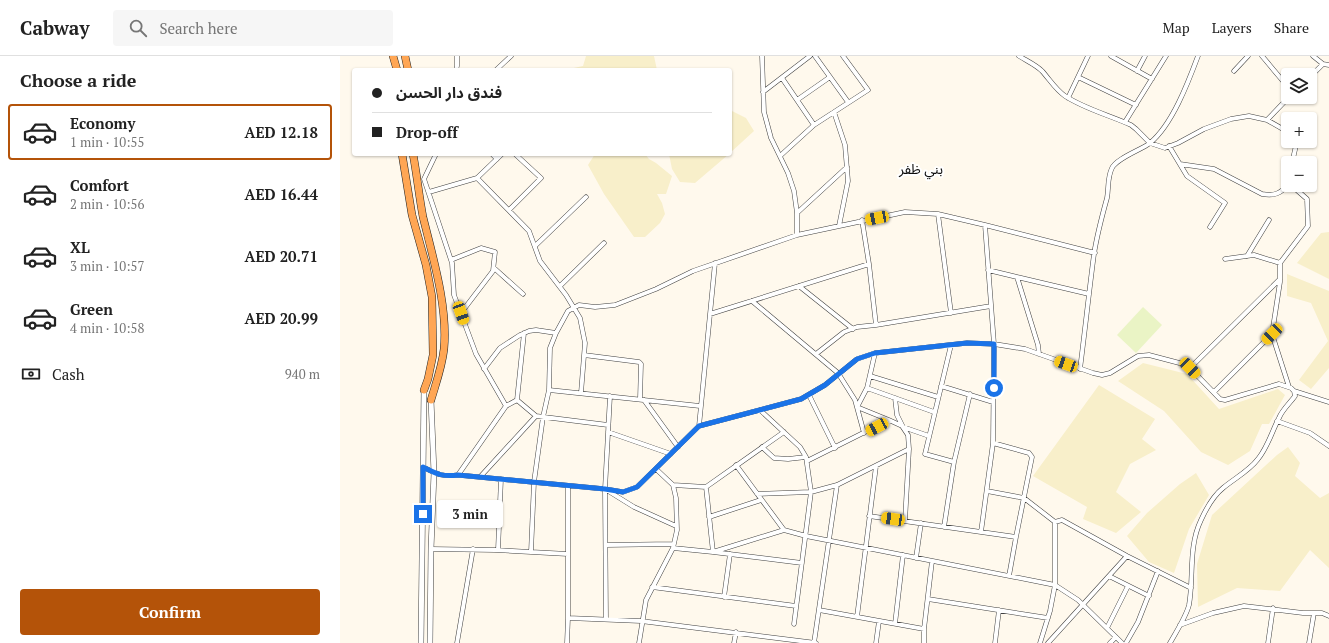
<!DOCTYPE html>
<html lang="en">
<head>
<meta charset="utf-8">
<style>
  :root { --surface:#fff; --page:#f6f6f6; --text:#222; --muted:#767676; --line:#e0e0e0; --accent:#b45309 }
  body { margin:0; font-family:"PT Serif","Noto Sans Arabic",serif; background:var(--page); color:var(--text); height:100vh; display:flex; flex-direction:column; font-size:15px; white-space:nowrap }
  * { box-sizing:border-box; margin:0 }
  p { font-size:13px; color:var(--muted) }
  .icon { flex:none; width:22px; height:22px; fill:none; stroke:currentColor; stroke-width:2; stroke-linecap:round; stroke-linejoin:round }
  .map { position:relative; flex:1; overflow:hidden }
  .details { display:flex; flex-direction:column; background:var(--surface); width:340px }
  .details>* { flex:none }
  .hud { position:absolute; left:12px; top:12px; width:380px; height:88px; border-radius:4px; box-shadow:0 1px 3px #0004; display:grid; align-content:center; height:88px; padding:0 20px; background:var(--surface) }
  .controls { position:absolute; left:941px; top:12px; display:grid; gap:8px }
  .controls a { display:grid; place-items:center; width:36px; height:36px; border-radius:4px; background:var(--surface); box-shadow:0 1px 3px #0004; font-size:20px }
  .end { position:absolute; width:18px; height:18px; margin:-9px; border:5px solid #1a73e8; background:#fff; box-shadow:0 0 0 2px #fff }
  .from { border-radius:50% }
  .bubble { position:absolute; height:28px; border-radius:4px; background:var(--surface); box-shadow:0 1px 3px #0004; font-size:13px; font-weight:800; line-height:28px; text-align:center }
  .car { position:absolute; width:12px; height:24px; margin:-12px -6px; border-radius:5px; box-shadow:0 0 3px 1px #0007; background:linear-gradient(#f5c518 24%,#345 0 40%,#f5c518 0 76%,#345 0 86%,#f5c518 0) }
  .hud b { display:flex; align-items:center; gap:14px; height:38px; font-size:15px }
  .hud b+b { border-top:1px solid var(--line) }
  .hud i { width:10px; height:10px; background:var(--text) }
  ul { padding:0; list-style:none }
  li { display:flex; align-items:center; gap:12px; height:56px; margin:0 8px 6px; padding:0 12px; border:2px solid transparent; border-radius:4px }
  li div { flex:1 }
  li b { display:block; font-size:15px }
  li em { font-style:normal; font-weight:800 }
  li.active { border-color:var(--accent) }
  li>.icon { width:36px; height:36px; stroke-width:1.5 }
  h2 { padding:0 20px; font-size:18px; line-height:48px }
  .pay { display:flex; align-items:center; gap:10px; height:44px; padding:0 20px; font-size:15px }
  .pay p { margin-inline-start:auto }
  .button { display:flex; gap:8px; margin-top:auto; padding:8px 20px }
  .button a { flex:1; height:46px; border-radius:4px; background:var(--accent); color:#fff; font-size:16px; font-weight:800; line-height:46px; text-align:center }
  header { display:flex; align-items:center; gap:24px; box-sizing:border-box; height:56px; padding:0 20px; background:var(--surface); border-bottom:1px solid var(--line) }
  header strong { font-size:19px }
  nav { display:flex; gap:22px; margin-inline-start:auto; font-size:14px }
  .search { width:280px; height:36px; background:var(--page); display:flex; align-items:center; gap:10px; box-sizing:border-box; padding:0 14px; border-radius:4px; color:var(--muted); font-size:15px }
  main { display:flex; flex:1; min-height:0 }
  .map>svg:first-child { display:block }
  .farmland { fill:#f8efca }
  .pitch { fill:#eaf4c5 }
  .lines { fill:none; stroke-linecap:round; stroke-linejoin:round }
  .minor-casing { stroke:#404040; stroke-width:5 }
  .tertiary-casing { stroke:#404040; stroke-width:6 }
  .trunk-casing { stroke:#1e1e1e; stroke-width:8 }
  .minor { stroke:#fff; stroke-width:4 }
  .tertiary { stroke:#fff; stroke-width:5 }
  .trunk { stroke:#ffa654; stroke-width:7 }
  .route { stroke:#1a73e8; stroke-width:5 }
  .labels { text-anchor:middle; stroke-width:4; stroke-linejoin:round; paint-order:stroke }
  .neighbourhood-label { font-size:14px; fill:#0d0d0d; stroke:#fff }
</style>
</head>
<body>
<header>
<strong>Cabway</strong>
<div class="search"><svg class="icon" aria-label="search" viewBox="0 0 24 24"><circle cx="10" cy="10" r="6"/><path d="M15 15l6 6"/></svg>Search here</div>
<nav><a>Map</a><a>Layers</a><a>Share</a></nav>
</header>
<main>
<section class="details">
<h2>Choose a ride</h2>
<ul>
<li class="active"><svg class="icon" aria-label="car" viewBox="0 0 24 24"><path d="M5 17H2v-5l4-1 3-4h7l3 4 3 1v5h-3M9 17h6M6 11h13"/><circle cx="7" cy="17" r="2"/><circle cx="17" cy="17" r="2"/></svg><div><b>Economy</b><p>1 min · 10:55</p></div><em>AED 12.18</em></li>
<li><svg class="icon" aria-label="car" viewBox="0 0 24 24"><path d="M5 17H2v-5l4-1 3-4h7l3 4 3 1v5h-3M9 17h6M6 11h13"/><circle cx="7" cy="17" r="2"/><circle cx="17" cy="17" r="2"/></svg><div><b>Comfort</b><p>2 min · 10:56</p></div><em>AED 16.44</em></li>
<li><svg class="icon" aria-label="car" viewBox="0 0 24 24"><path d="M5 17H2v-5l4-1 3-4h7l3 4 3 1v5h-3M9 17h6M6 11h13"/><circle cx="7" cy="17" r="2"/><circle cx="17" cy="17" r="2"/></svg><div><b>XL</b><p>3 min · 10:57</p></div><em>AED 20.71</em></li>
<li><svg class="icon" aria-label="car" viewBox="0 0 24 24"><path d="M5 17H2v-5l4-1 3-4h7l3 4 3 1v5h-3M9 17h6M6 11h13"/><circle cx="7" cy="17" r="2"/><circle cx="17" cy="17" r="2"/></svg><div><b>Green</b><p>4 min · 10:58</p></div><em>AED 20.99</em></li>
</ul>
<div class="pay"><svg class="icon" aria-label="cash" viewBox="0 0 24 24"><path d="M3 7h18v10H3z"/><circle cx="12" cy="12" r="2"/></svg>Cash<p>940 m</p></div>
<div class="button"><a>Confirm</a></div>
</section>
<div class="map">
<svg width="989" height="587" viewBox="0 0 989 587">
  <rect width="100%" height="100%" fill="#fff9ed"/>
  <!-- farmland -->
  <path class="farmland" d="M 246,0 L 314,0 L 317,14 L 209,14 L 229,13 L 243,10 Z
    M 390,54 L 406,62 L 414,75 L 390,97 Z
    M 255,98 L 305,98 L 309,103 L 316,107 L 332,120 L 326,138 L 317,138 L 322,147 L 325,158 L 320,167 L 305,181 L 294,181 L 264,138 L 248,109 Z
    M 329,98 L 389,98 L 355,127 L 340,126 L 332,113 Z
    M 989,176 L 989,223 L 957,207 L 981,177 Z
    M 947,218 L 989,235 L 989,312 L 971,333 L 959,324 L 988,285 L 971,247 L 947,240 Z
    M 803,307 L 847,318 L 879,353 L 938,333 L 945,339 L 929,368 L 922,368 L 910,395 L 888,409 L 861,396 L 824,355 L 778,325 Z
    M 759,329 L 815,363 L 802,383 L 816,394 L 790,408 L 776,436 L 801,456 L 776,477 L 743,463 L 747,451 L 693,420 Z
    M 948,391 L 960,407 L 955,420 L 980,442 L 989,437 L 989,512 L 970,494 L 940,535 L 897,532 L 858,551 L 857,508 L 872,459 L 937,399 Z
    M 856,417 L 869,439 L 849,473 L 834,517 L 809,506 L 787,480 L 807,457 L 840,428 Z"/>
  <!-- pitch -->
  <path class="pitch" d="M 803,251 L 822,269 L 796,297 L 777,279 Z"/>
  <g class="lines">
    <!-- minor casing -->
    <g class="minor-casing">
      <path id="minor" d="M 422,0 L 424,56 L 431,82 L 448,117 L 454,135 L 457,157 L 457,179
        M 475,0 L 508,46
        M 679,0 C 687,5 696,9 702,15 C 710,24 716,34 725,40 C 745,53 769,59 791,69 L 796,73 L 810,87 L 825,92 L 838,87 L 864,73 L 891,63 L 909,60 L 927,64 L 948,76
        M 771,0 L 812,23
        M 922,0 L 948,31
        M 973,0 L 983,8 L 989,9
        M 116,14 L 117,10 L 117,0
        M 156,14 L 171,0
        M 797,15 L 805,0
        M 894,15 L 908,0
        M 738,21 L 796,49
        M 970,21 L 983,8
        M 442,22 L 474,69
        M 423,36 L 470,0
        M 728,42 L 748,0
        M 457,44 L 490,21
        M 494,56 L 505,89 L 508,125 L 499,170
        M 927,64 L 949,41
        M 785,66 L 826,0
        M 829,90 L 847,120 L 885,147 L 870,171
        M 96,98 L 84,123 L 112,207 L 114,239 L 136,298 L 166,350
        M 152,98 L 157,103
        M 440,100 L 474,69 L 528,34 L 503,0
        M 952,107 L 957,85
        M 840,108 L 874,113 L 922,138 C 934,140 941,138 948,128
        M 137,122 L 189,175 L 200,205 L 226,239 L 240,262 L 245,287 L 241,337
        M 89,136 L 137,122 L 162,98
        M 169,154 L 201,122 L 175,98
        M 457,157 L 507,111
        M 598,158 L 611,257
        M 522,164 L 529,208 L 536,269
        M 195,190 L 246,141
        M 907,200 L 929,164
        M 885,203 L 914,199 L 940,207
        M 111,204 L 141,192 L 155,196 L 153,215 L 121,257
        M 154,212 L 183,238
        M 648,214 L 677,221 L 698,289 L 699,298
        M 677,221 L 749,238
        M 220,230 L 264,187
        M 459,230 L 513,273
        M 412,245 L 498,317 L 515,344 L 524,377
        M 370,258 L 529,208
        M 184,277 L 177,344 L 196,360 L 268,369
        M 216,277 L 228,255 L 239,249 L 255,251 L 275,249 L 316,233 L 353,215 L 457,179 L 565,156 L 598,158 L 645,169 L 755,197
        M 611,289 L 585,398 L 614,406
        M 535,297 L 527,332 L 517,351 L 549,364
        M 476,298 L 504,276 L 517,271 L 536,269 L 651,250
        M 244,299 L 299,306 L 301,308 L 300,343
        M 850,312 L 940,223
        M 144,313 L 160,292 L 180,279 L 189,275 L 196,274 L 216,277 L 210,292 L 209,334 L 203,361 L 194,426 L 191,496
        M 740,313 C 745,274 749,236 754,198 C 757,179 762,160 767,142 C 769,131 767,122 772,112 C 777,102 801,94 810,87 C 832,69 848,27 858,0
        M 530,320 L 598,341
        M 601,330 L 653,346
        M 949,331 L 932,278 L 940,226 L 940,207 L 968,170 L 967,143 L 951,129
        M 527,332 L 594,356
        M 209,334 L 360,350
        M 954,335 L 989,346
        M 874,336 L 932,278
        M 469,339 L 495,392
        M 555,342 L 557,359 L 563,371 L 589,380
        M 304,344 L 338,391
        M 420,354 L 460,391 L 466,401 L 471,436 L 454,568
        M 937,365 L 970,377 L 989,390
        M 359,370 L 461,343 L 485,329 L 517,303 L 535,297 L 627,287 L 654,288 L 685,293 L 753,317 L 762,319 L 770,317 L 798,300 L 809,299 L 847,309 L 880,343 L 885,344 L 939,328 L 951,332 L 954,335 L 955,340 C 950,347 942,354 939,362 C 932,375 928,391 918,403 C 909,415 895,422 883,432 C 873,440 866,453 861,464 C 848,491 854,521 849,549 C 846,561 836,576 830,587
        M 268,376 L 331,398
        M 653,387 L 689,397 L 692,401 L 676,481
        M 422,391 L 434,402 L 448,403 L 466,401
        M 467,405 L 549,364 L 562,370 L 568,379 L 569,393 L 565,465
        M 396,409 L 444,474
        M 83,411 C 97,418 102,421 118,419 L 265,433 L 294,451 L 336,470
        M 118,419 L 166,350 L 177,344
        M 140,421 L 196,360
        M 333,429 L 366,431 L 444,376
        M 366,431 L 373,496 L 462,507
        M 265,433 L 283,436 L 297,431 L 359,370 L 375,207
        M 647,435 L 684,442 L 715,466
        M 417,438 L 471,436 L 497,429 L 569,393
        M 529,460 L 676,481 L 669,520
        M 369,461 L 421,444
        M 604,471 L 614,406 L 630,338
        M 641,476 L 653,387 L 654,288 L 645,169
        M 266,489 L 333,488
        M 333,492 L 373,496 L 444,474 L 466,480 L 715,529 L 738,544 L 782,587
        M 91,493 L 155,494 L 228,498
        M 158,494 L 161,423
        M 576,502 L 581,467
        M 769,520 L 809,540
        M 312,531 L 456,550
        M 384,541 L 390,498
        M 588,543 L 708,562
        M 479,554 L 584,573
        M 517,561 L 536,410
        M 228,562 L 301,565 L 476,587
        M 266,564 L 265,433 L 270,340
        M 555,568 L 563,499
        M 840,569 L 873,557 L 904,550 L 963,557 L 982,557 L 989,560
        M 767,572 L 788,530
        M 117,587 L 133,493
        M 227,587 L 228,562 L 228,430
        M 299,587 L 306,544 L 333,492 L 337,474 L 336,442 L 333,429 L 316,413
        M 394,587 L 396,576
        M 474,587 L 497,429
        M 536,587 L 539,565
        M 584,587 L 584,573 L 592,505
        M 655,587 L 659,554
        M 700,587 L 710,555 L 715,529 L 715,466 L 722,464 L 787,500 L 851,532
        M 708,587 L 787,500
        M 770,587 L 776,581
        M 786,587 L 798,566 L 818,515
        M 928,587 L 933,552
        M 969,587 L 974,557"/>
    </g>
    <!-- tertiary casing -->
    <g class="tertiary-casing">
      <path id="tertiary" d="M 81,587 L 84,334
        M 90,587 L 91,493 L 94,417 L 91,344"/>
    </g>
    <!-- trunk casing -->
    <g class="trunk-casing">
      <path id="trunk" d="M 53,0 L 57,14
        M 65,0 L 68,14
        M 62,98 L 72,159 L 86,209 L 92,241 L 93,299 L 88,323 L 84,334
        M 73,98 C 77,119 79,140 83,161 C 93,202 108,251 104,293 C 102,311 96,327 91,344"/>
    </g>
    <!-- minor -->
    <use href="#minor" class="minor"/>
    <!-- tertiary -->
    <use href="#tertiary" class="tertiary"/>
    <!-- trunk -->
    <use href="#trunk" class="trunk"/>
  </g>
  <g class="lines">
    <!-- route -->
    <path class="route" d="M 83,458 L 83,411 C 97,418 102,421 118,419 L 265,433 L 283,436 L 297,431 L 359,370 L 461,343 L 485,329 L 517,303 L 535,297 L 627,287 L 654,288 L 654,332"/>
  </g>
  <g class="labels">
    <!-- neighbourhood labels -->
    <g class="neighbourhood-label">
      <text x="581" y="118">بني ظفر</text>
    </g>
  </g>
</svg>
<div class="controls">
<a><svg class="icon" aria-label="layers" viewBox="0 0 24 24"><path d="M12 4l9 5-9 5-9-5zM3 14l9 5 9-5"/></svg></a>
<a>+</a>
<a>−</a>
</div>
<i class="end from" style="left:654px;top:332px"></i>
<i class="end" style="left:83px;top:458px"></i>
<div class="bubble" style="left:97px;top:444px;width:66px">3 min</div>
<i class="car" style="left:537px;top:162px;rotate:259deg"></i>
<i class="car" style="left:121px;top:257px;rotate:160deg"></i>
<i class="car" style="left:932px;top:278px;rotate:225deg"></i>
<i class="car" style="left:726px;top:308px;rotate:290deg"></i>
<i class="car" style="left:850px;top:312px;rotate:136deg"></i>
<i class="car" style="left:537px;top:371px;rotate:242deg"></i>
<i class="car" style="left:553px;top:463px;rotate:278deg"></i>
<div class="hud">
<b><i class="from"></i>فندق دار الحسن</b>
<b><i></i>Drop-off</b>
</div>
</div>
</main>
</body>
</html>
